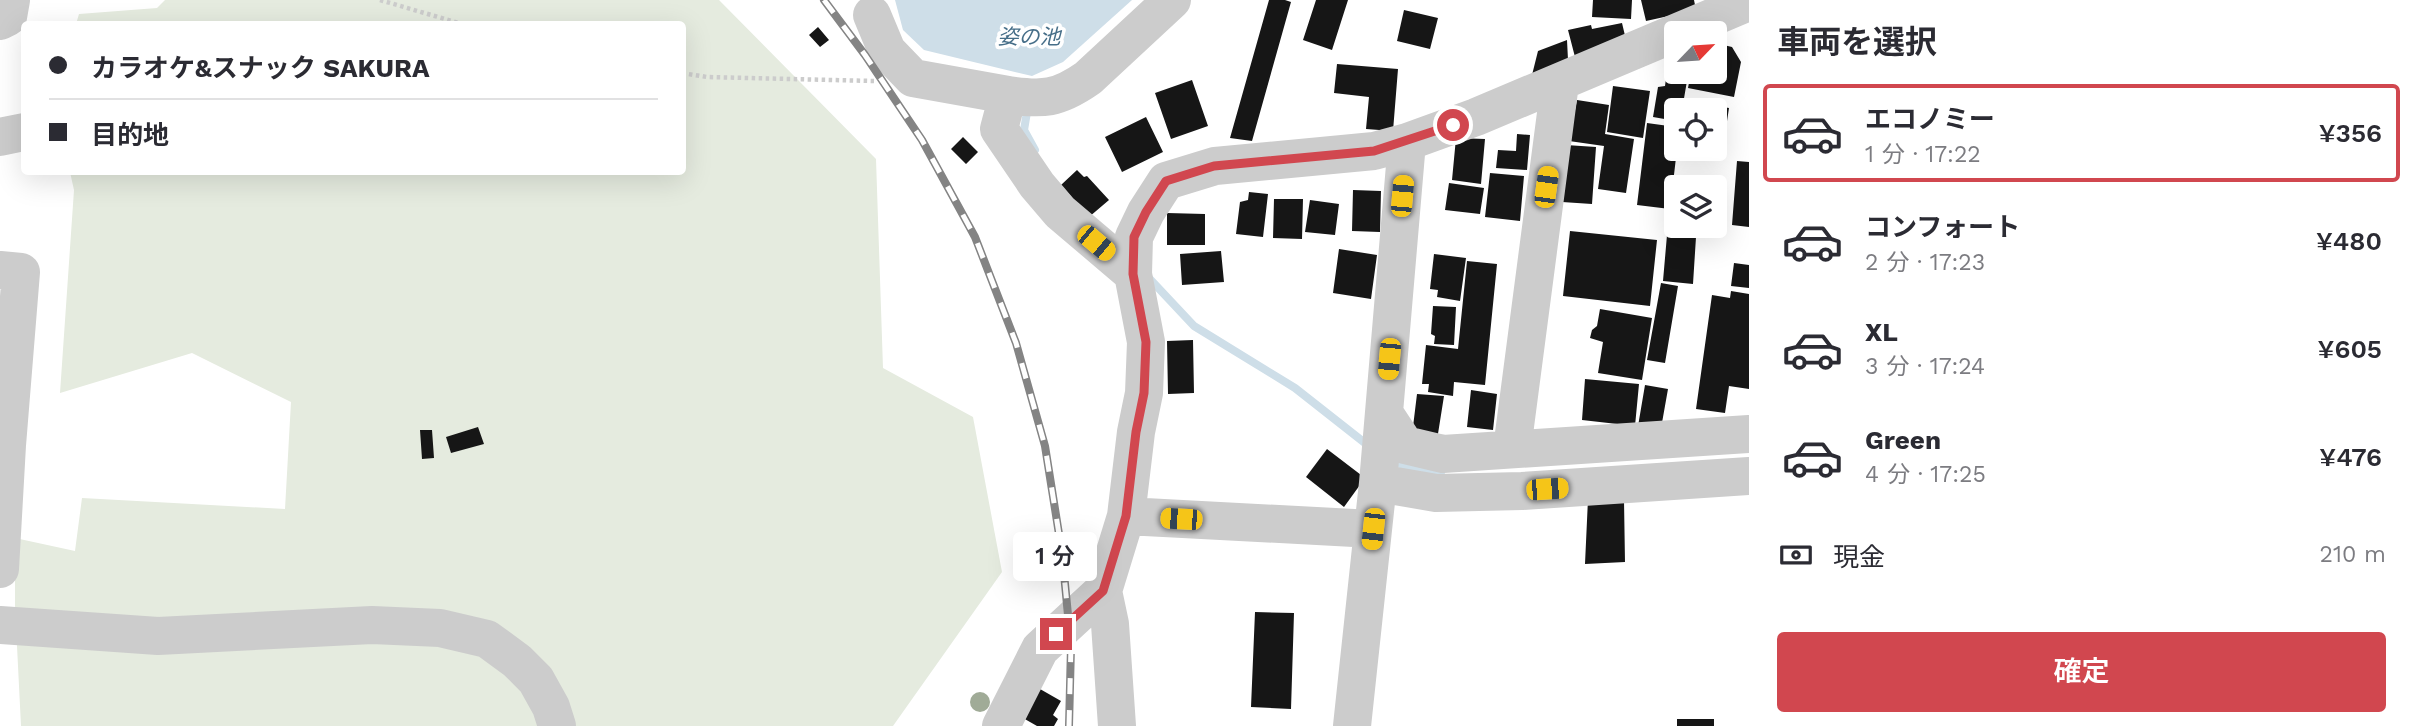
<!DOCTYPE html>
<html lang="ja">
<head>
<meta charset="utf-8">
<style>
  :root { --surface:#fff; --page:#f2f2f3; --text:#2b2b33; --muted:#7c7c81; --line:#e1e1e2; --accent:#d1474f }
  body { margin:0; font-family:"Work Sans","Noto Sans JP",sans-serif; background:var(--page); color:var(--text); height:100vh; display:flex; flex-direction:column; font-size:26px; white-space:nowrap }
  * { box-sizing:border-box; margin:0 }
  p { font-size:23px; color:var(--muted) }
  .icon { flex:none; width:38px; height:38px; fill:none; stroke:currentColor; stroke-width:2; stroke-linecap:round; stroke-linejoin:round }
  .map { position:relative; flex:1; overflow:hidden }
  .drawer { display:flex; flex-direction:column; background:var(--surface); width:665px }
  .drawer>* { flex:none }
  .banner { position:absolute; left:21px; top:21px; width:665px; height:154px; border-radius:7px; box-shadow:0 7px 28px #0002; display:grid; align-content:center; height:154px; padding:0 28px; background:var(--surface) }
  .needle { width:46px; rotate:65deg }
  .controls { position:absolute; left:1664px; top:21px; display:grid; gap:14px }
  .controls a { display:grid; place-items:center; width:63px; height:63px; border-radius:7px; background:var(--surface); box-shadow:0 7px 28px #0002; font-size:35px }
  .end { position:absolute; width:32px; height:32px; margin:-16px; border:9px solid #d1474f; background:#fff; box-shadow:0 0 0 4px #fff }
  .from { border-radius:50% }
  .bubble { position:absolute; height:49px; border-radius:7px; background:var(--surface); box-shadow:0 7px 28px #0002; font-size:23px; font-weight:600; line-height:49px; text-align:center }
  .car { position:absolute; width:21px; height:42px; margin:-21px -10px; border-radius:9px; box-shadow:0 0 5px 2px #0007; background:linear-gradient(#f5c518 24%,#345 0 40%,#f5c518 0 76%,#345 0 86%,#f5c518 0) }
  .banner b { display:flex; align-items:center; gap:24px; height:66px; font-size:26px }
  .banner b+b { border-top:2px solid var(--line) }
  .banner i { width:18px; height:18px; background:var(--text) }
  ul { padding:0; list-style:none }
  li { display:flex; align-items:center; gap:21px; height:98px; margin:0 14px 10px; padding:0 14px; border:4px solid transparent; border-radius:7px }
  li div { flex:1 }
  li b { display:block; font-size:26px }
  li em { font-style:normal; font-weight:600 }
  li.current { border-color:var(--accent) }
  li>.icon { width:63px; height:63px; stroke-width:1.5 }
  h2 { padding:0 28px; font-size:32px; line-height:84px }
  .pay { display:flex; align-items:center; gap:18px; height:77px; padding:0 28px; font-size:26px }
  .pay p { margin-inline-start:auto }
  .primary-button { display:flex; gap:14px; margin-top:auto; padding:14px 28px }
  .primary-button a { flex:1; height:80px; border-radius:7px; background:var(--accent); color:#fff; font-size:28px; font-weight:600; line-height:80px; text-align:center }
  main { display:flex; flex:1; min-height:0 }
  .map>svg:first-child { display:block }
  .green { fill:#e5ebdf }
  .water { fill:#cedee8 }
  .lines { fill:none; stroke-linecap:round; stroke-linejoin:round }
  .stream { stroke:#cedee8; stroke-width:8 }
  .building { fill:#161616 }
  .path { stroke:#ccc; stroke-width:4.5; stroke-dasharray:3.5 3.5; stroke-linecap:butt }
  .minor { stroke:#ccc; stroke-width:38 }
  .rail-casing { stroke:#848484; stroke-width:8 }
  .rail { stroke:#fff; stroke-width:5; stroke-dasharray:16; stroke-linecap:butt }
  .tree { fill:#a0ab97 }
  .route { stroke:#d1474f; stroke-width:9 }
  .labels { text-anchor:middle; stroke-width:7; stroke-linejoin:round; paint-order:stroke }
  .water-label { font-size:21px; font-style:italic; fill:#466e88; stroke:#fff }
</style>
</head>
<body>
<main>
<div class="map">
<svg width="1749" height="726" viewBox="0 0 1749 726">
  <rect width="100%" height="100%" fill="#fff"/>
  <!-- green -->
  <path class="green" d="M 165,0 L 719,0 L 876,159 L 883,368 L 973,417 L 1002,572 L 893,726 L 21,726 L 15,606 L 15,538 L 75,551 L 82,498 L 285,509 L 291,402 L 192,353 L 60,393 L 74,190 L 70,172 L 682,172 L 682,24 L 76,24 L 79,14 L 157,8 Z"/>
  <!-- water -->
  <path class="water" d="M 895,0 L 1132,0 L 1063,62 L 1032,76 L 924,50 L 903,30 Z"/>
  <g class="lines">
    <!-- stream -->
    <path class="stream" d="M 1028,106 L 1024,130 L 1035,150
      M 1148,277 L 1194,326 L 1295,388 L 1370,447
      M 1389,461 L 1441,475"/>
  </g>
  <!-- building -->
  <path class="building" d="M 1269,0 L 1285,0 L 1291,2 L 1252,141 L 1230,138 Z
    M 1316,0 L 1348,0 L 1332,50 L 1303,40 Z
    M 1593,0 L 1632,0 L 1631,19 L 1592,17 Z
    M 1641,0 L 1694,0 L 1696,10 L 1646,21 Z
    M 1404,10 L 1438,18 L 1430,49 L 1397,41 Z
    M 1622,23 L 1627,44 L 1575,57 L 1568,30 L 1591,25 L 1592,29 Z
    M 818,27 L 829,40 L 820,47 L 809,35 Z
    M 1567,40 L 1568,60 L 1532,75 L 1538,51 Z
    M 1715,43 L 1732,47 L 1741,62 L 1734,97 L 1688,88 L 1691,72 L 1715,72 Z
    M 1337,64 L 1398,69 L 1393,131 L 1366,129 L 1369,97 L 1334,93 Z
    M 1667,71 L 1688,75 L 1682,110 L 1676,110 L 1676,121 L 1653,117 L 1658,87 L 1665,86 Z
    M 1192,80 L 1208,126 L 1171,139 L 1155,93 Z
    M 1613,86 L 1650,91 L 1643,138 L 1607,132 Z
    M 1577,100 L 1609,105 L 1605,134 L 1634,139 L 1626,193 L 1598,189 L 1604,146 L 1569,141 Z
    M 1688,101 L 1729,108 L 1722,154 L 1699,150 L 1715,149 L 1715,110 L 1686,110 Z
    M 1146,117 L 1163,152 L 1122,172 L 1105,137 Z
    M 1647,123 L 1676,127 L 1677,149 L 1670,209 L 1637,205 Z
    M 1517,134 L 1530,135 L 1527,170 L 1496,168 L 1498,150 L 1516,151 Z
    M 963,137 L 978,152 L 966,164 L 951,149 Z
    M 1456,138 L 1485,139 L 1481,184 L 1452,180 Z
    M 1566,145 L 1596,147 L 1592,204 L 1562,202 Z
    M 1737,161 L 1749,162 L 1749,227 L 1732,225 Z
    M 1077,170 L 1084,177 L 1087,176 L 1109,200 L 1089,217 L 1061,185 Z
    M 1490,173 L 1524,176 L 1520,221 L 1485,217 Z
    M 1449,183 L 1484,188 L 1480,214 L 1445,210 Z
    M 1353,190 L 1381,191 L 1380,232 L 1352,231 Z
    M 1249,192 L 1268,194 L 1263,237 L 1236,234 L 1240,202 L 1248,200 Z
    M 1274,199 L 1303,199 L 1302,239 L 1273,238 Z
    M 1310,200 L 1339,204 L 1335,235 L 1305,232 Z
    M 1167,213 L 1205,214 L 1205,245 L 1167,245 Z
    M 1570,231 L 1657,240 L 1650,306 L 1563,296 Z
    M 1667,235 L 1696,237 L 1693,284 L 1663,281 Z
    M 1339,249 L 1377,255 L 1371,299 L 1333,293 Z
    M 1221,251 L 1224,282 L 1182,285 L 1180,254 Z
    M 1434,254 L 1466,258 L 1460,301 L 1437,297 L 1438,290 L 1430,289 Z
    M 1467,261 L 1497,264 L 1485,385 L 1454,382 L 1453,396 L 1428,392 L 1429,384 L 1422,384 L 1426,345 L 1458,349 Z
    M 1734,263 L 1749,265 L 1749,288 L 1731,286 Z
    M 1661,283 L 1678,286 L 1665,363 L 1647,360 Z
    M 1731,291 L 1749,294 L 1749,389 L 1729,386 L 1725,413 L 1696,409 L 1712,295 L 1730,298 Z
    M 1433,306 L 1456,307 L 1454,345 L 1434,344 L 1435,336 L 1431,334 Z
    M 1600,309 L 1652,318 L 1642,380 L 1598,373 L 1603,342 L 1590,338 L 1592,330 L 1597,326 Z
    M 1193,340 L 1194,393 L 1168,394 L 1167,341 Z
    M 1585,379 L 1639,384 L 1635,426 L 1582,420 Z
    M 1645,385 L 1668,389 L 1660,434 L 1637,432 Z
    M 1471,390 L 1497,394 L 1493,430 L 1467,427 Z
    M 1417,394 L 1444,396 L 1437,440 L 1412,435 Z
    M 478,427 L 484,444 L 451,453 L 446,437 Z
    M 420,430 L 432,430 L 434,458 L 422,459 Z
    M 1327,449 L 1365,478 L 1344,507 L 1306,477 Z
    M 1588,499 L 1624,500 L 1625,562 L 1585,564 Z
    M 1255,612 L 1294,613 L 1291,709 L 1251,707 Z
    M 1033,685 L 1061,701 L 1053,715 L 1058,719 L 1054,726 L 1037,726 L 1016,714 Z
    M 1677,719 L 1714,719 L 1714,726 L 1677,726 Z"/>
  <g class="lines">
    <!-- path -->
    <path class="path" d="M 380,0 L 462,24
      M 682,73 L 707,77 L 874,81"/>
    <!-- minor -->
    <path class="minor" d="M 872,15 L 887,51 L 913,78 L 1008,95
      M 0,21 L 8,17 L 11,0
      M 0,137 L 24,132
      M 0,270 L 21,272 L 7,445 L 0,569
      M 1133,274 L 1060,212 L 1037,185 L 999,129 L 1008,95 C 1043,100 1058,99 1088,78 L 1172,0
      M 1384,413 L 1405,445 L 1443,454 L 1749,434
      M 1512,449 L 1560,83
      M 1378,483 L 1436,493 L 1522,491 L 1749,476
      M 1126,516 L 1373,529
      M 0,625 L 158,636 L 372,625 L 440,628 L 487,639 L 517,661 L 536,680 L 551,707 L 557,726
      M 1001,726 L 1040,649 L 1103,591
      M 1117,726 L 1110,624 L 1103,591 L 1126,516 L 1136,432 L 1144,393 L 1146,342 L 1133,274 L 1134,237 L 1146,212 L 1166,181 L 1215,166 L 1374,151 L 1407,142 L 1476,117 L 1749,2
      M 1352,726 L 1378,483 L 1407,142"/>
    <!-- rail casing -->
    <g class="rail-casing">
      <path id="rail" d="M 824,0 L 865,55 L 922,140 L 975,237 L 1016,343 L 1045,446 L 1062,553 L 1071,646 L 1069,726"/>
    </g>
    <!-- rail -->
    <use href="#rail" class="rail"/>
  </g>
  <!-- trees -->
  <circle class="tree" cx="980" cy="702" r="10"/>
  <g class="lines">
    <!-- route -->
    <path class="route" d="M 1056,634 L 1103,591 L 1126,516 L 1136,432 L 1144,393 L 1146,342 L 1133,274 L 1134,237 L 1146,212 L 1166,181 L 1214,166 L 1374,151 L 1453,125"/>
  </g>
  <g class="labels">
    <!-- water labels -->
    <g class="water-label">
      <text x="1029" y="44">姿の池</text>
    </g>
  </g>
</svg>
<div class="controls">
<a><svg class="needle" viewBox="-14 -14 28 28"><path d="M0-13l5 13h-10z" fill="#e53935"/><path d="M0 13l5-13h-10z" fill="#7c7c81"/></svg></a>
<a><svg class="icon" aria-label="locate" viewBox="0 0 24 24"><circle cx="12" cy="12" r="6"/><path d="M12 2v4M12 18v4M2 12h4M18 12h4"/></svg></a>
<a><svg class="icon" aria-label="layers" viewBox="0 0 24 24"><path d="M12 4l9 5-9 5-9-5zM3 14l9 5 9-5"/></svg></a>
</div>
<i class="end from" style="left:1453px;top:125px"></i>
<i class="end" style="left:1056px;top:634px"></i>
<div class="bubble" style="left:1013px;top:532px;width:84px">1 分</div>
<i class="car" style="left:1546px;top:187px;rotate:8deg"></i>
<i class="car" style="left:1402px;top:196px;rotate:5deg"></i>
<i class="car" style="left:1096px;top:243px;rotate:130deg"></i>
<i class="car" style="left:1389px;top:359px;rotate:185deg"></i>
<i class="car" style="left:1547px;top:489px;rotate:86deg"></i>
<i class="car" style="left:1181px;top:519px;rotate:273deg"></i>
<i class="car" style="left:1373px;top:529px;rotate:186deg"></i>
<div class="banner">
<b><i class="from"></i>カラオケ&amp;スナック SAKURA</b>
<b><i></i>目的地</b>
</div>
</div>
<section class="drawer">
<h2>車両を選択</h2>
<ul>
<li class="current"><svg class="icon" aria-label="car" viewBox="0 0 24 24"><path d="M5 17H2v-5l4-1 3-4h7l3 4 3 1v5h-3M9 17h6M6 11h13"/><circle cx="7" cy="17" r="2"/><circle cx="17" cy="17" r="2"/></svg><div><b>エコノミー</b><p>1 分 · 17:22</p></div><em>¥356</em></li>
<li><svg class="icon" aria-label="car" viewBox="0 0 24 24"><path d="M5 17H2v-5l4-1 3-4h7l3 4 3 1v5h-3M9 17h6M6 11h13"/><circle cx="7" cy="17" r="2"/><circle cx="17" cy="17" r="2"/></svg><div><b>コンフォート</b><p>2 分 · 17:23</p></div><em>¥480</em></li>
<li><svg class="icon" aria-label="car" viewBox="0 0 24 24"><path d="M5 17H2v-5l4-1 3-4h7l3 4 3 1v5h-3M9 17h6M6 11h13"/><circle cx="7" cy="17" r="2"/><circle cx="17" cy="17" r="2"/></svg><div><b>XL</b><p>3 分 · 17:24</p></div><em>¥605</em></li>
<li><svg class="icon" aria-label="car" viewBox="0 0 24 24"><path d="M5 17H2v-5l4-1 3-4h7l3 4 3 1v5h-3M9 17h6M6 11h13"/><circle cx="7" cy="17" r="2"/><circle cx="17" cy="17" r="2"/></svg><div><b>Green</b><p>4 分 · 17:25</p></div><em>¥476</em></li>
</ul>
<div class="pay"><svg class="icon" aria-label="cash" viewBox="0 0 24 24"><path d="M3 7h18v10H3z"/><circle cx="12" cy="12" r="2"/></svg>現金<p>210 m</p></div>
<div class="primary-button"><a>確定</a></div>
</section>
</main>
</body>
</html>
